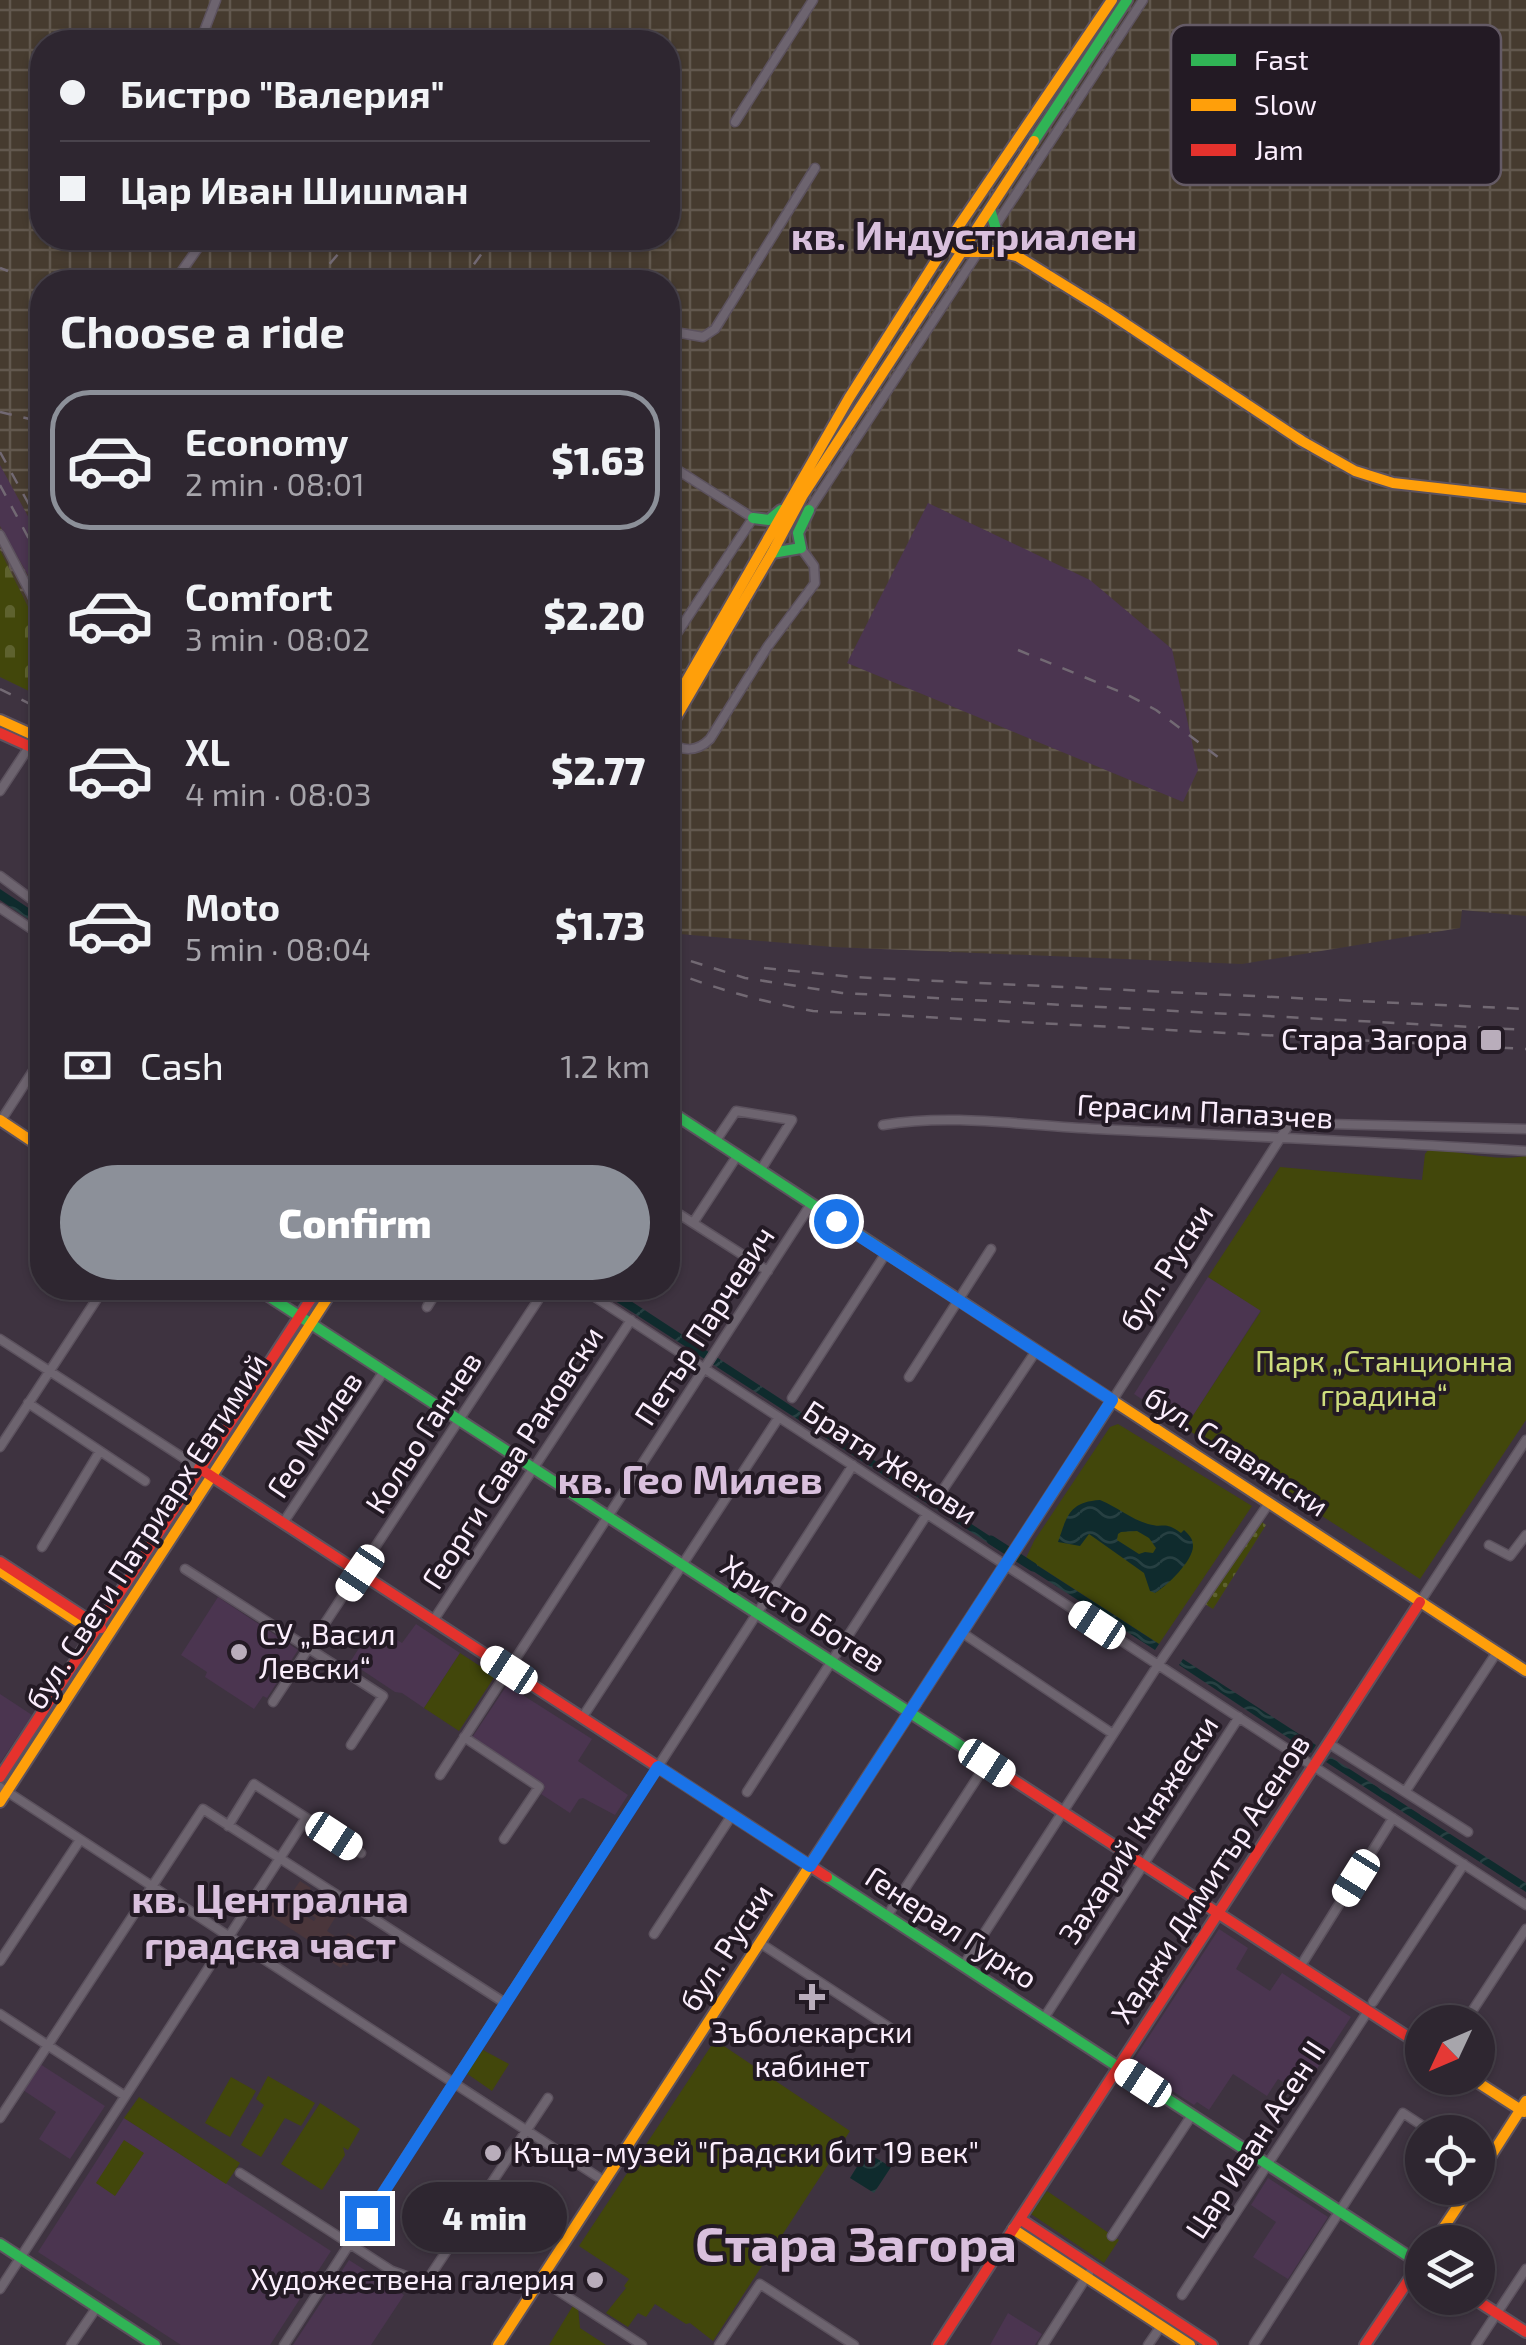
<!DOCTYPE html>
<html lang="en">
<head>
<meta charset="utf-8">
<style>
  :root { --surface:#2e2630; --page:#3a323c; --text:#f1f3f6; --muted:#a7a5ab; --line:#49434c; --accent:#8c9099 }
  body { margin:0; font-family:"Exo 2",sans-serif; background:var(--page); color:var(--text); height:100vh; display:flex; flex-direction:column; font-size:38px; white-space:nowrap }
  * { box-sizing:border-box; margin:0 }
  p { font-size:32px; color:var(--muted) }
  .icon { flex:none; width:55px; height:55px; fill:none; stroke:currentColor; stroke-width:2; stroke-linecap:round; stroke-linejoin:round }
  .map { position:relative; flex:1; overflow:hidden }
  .panel { position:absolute; left:30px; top:270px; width:650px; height:1030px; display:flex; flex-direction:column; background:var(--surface); border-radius:40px; box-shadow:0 2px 8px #0004,0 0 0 2px var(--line) }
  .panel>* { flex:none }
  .guide { position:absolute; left:30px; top:30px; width:650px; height:220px; border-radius:40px; box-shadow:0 2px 8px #0004,0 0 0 2px var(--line); display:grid; align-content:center; height:220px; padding:0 30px; background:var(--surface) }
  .needle { width:65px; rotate:226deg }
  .fabs { position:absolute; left:1405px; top:2005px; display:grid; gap:20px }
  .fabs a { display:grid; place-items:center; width:90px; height:90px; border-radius:50%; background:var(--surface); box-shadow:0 2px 8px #0004,0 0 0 2px var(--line); font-size:50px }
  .end { position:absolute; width:45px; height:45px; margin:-22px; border:12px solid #1a73e8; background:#fff; box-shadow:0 0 0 5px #fff }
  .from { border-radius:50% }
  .bubble { position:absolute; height:70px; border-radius:35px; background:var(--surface); box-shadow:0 2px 8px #0004,0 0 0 2px var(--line); font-size:32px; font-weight:800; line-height:70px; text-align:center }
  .car { position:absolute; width:30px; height:60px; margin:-30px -15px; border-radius:12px; box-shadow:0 0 8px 2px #0007; background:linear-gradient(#fff 24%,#345 0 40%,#fff 0 76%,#345 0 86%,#fff 0) }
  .guide b { display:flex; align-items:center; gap:35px; height:95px; font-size:38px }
  .guide b+b { border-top:2px solid var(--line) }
  .guide i { width:25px; height:25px; background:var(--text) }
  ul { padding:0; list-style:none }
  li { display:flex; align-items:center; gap:30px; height:140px; margin:0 20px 15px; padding:0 10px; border:5px solid transparent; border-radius:40px }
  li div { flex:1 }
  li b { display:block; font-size:38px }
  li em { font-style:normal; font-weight:800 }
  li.on { border-color:var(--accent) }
  li>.icon { width:90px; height:90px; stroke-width:1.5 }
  h2 { padding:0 30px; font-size:45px; line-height:120px }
  .pay { display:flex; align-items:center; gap:25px; height:110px; padding:0 30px; font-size:38px }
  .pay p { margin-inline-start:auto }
  .primary-button { display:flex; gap:20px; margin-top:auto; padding:20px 30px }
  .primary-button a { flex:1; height:115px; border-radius:60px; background:var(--accent); color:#fff; font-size:40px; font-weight:800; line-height:115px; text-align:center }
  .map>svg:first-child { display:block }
  .commercial { fill:#4a363b }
  .industrial { fill:url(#industrial-grid); fill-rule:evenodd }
  .built { fill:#4b3550 }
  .grass { fill:url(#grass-dots) }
  .cemetery { fill:url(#cemetery-stones) }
  .park { fill:#42470b }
  .water { fill:url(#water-waves); fill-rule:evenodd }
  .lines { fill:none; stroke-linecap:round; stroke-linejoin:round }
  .canal { stroke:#0f2b2d; stroke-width:9 }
  .street-casing { stroke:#5c525e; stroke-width:11 }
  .fast-casing { stroke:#5c525e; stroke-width:14 }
  .slow-casing { stroke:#5c525e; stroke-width:14 }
  .jam-casing { stroke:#5c525e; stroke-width:14 }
  .street { stroke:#6d646f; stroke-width:8 }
  .fast { stroke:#30b455; stroke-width:10 }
  .slow { stroke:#ff9f0a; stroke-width:10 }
  .jam { stroke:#e5322d; stroke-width:10 }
  .rail { stroke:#726973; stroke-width:2.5; stroke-dasharray:12 12; stroke-linecap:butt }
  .route { stroke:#1a73e8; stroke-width:12 }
  .poi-dot { fill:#b9adbb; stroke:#231a24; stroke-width:4 }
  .labels { text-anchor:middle; stroke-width:8; stroke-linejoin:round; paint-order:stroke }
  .poi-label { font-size:30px; fill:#fbeefd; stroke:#231a24; text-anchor:end }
  .street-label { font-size:30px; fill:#fbeefd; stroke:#231a24 }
  .park-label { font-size:30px; fill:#cedd7d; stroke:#231a24 }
  .district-label { font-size:40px; font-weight:bold; fill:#d9c0dd; stroke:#231a24 }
  .town-label { font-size:50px; font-weight:bold; fill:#d9c0dd; stroke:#231a24 }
  .key { fill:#231a24; stroke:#645a65; stroke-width:2.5 }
  .key-label { font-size:28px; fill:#fbeefd }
</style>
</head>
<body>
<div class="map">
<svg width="1526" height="2345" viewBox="0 0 1526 2345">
  <defs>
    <pattern id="industrial-grid" width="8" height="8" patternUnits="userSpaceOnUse" patternTransform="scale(2.5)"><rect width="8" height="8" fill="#463b2f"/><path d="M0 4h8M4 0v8" fill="none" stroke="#62584e"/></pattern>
    <pattern id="grass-dots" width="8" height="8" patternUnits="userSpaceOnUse" patternTransform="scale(2.5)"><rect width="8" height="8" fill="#42470b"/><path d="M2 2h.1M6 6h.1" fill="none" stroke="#5e622f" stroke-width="1.8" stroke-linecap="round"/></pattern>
    <pattern id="cemetery-stones" width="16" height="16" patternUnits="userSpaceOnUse" patternTransform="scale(2.5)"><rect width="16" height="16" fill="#42470b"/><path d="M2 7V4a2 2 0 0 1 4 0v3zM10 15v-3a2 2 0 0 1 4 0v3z" fill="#5e622f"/></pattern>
    <pattern id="water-waves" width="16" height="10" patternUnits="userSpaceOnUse" patternTransform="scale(2.5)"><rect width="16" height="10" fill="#0f2b2d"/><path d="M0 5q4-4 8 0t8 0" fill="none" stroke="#274042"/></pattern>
  </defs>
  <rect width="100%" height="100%" fill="#3e3340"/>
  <!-- commercial -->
  <path class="commercial" d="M 300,1881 L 311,1888 L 297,1911 L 314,1921 L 316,1918 L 311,1915 L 323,1896 L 341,1908 L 327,1931 L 342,1941 L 348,1933 L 356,1938 L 351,1946 L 357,1951 L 347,1966 L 343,1964 L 341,1968 L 330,1961 L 335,1951 L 320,1942 L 317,1946 L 256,1906 L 265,1891 L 285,1903 Z"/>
  <!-- industrial -->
  <path class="industrial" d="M 0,0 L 1526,0 L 1526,916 L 1462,910 L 1460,928 L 1242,964 L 833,947 L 668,933 L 668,282 L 42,282 L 42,635 L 0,550 ZM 42,42 L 668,42 L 668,238 L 42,238 Z"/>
  <!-- built -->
  <path class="built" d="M 0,465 L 42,542 L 42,600 L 0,526 Z
    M 928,503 L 1090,580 L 1172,649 L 1198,770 L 1183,802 L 847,663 Z
    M 1208,1277 L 1261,1310 L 1185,1428 L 1134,1394 Z
    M 218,1597 L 298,1650 L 267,1698 L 263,1696 L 254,1709 L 205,1677 L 207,1672 L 181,1655 Z
    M 416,1624 L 460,1653 L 424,1708 L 402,1693 L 395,1692 L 350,1662 L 374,1625 L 402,1643 Z
    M 507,1685 L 592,1739 L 578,1761 L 628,1795 L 615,1815 L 583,1798 L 579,1799 L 570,1813 L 541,1794 L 545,1788 L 471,1739 Z
    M 0,1694 L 32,1715 L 0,1763 Z
    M 1219,1929 L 1248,1948 L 1236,1969 L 1270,1991 L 1282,1973 L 1351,2017 L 1301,2093 L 1278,2079 L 1267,2096 L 1233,2074 L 1209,2110 L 1197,2102 L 1194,2105 L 1131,2064 Z
    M 40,2064 L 105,2106 L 70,2159 L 39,2139 L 56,2112 L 23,2090 Z
    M 124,2118 L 331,2251 L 270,2345 L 181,2345 L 38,2252 Z
    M 1268,2178 L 1328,2217 L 1288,2279 L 1253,2257 L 1276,2222 L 1251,2205 Z
    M 349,2260 L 404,2295 L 371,2345 L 293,2345 Z
    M 1008,2313 L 1042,2334 L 1035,2345 L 990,2345 Z"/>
  <!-- grass -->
  <path class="grass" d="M 1259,1520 L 1266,1525 L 1213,1609 L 1205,1604 Z"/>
  <!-- cemetery -->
  <path class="cemetery" d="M 0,550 L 42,635 L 42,669 L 29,691 L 0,677 Z"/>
  <!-- park -->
  <path class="park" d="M 1429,1149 C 1461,1151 1494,1162 1526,1156 L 1526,1420 L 1420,1579 L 1185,1428 L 1261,1311 L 1208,1277 L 1280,1167 L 1422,1180 L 1425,1154 Z
    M 1118,1424 L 1252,1506 L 1159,1644 L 1026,1558 L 1034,1541 L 1110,1427 Z
    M 460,1653 L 495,1676 L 459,1731 L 424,1708 Z
    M 715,2040 L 850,2131 L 713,2341 L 690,2323 L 686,2324 L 655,2304 L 646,2317 L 638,2313 L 628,2327 L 606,2313 L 626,2288 L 624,2286 L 629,2279 L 579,2246 Z
    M 483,2050 L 509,2064 L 492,2091 L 466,2073 Z
    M 268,2076 L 315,2103 L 301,2126 L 285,2118 L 261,2157 L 241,2145 L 264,2105 L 256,2099 Z
    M 231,2077 L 256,2091 L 230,2137 L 205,2123 Z
    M 139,2097 L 240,2163 L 226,2184 L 124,2118 Z
    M 320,2103 L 360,2129 L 348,2150 L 343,2147 L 345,2155 L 322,2190 L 281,2164 Z
    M 124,2140 L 144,2153 L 115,2196 L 96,2183 Z
    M 1047,2191 L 1119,2240 L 1104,2263 L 1031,2214 Z
    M 574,2304 L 578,2307 L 580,2328 L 606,2345 L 549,2345 Z"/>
  <!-- water -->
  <path class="water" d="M 0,889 L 42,917 L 42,928 L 0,900 Z
    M 595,1288 L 611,1288 L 1002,1544 L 999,1550 Z
    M 1100,1500 C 1117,1507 1131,1519 1148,1524 C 1165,1529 1163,1520 1181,1533 L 1184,1530 C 1189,1535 1193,1538 1193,1546 C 1193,1561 1167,1586 1155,1593 L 1150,1591 L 1144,1573 L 1089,1534 L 1080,1546 L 1058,1542 C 1067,1516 1069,1502 1100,1500 ZM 1137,1531 L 1149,1538 L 1156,1548 L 1153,1553 L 1145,1552 L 1139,1554 L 1117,1540 L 1118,1534 L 1121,1532 Z
    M 1026,1558 L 1159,1644 L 1155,1650 L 1022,1564 Z
    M 1183,1659 L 1316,1745 L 1311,1753 L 1179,1665 Z
    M 1331,1757 L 1526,1883 L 1526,1892 L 1326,1762 Z
    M 866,2152 L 891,2167 L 874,2193 L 850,2178 Z"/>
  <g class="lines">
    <!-- canal -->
    <path class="canal" d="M 991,1540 L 1033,1567"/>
    <!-- street casing -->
    <g class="street-casing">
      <path id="street" d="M 200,42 L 216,0
        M 735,122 L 813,0
        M 174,282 L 205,238
        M 668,344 L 675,332 L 703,337 L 715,329 L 815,168
        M 668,464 L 753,518 L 668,647
        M 808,512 L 1143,0
        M 0,535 L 42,615
        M 668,742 C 684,752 697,752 710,739 L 768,646 L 815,583 L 814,566 L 801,548
        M 0,791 L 31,744
        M 0,876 L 42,907
        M 0,908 L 42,936
        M 0,1122 L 42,1057
        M 883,1125 C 954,1113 1026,1126 1097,1129 C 1240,1136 1383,1142 1526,1151
        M 715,1142 L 736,1111 L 792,1120 L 760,1171
        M 668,1207 L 768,1271
        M 693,1223 L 737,1156
        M 581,1288 L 1526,1905
        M 427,1307 L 439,1288
        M 0,1339 L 199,1468
        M 909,1377 L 991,1249
        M 792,1398 L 886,1253
        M 1112,1401 L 1290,1123 L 1526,1129
        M 28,1403 L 145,1481
        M 0,1447 L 104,1288
        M 938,1497 L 1036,1351
        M 283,1523 L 384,1371
        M 1489,1545 L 1510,1556 L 1526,1535
        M 42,1547 L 100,1451
        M 185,1569 L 383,1696 L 351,1745
        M 1420,1602 L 1526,1440
        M 433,1621 L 631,1320
        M 961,1632 L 1113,1734
        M 273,1702 L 546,1288
        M 582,1718 L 779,1417
        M 464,1737 L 539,1787 L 504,1839
        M 1328,1743 L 1468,1832
        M 440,1775 L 811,1204
        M 0,1787 L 604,2181
        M 747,1792 L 927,1514
        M 1405,1792 L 1497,1652
        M 228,1826 L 254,1784 L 361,1853
        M 887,1916 L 987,1763
        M 654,1934 L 732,1815
        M 760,1943 L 904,2037
        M 0,1961 L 80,1840
        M 963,1966 L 1158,1665 L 1269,1503
        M 1300,1967 L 1393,1818
        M 1373,2002 L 1464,1864
        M 0,2014 L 125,2096
        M 1044,2018 L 1239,1717
        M 1465,2022 L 1526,1929
        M 0,2118 L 203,1809 L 505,2003
        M 240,2173 L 392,2271 L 414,2279 L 428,2279 L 548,2098
        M 1112,2236 L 1192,2115
        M 540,2279 L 642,2345
        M 0,2289 L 306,1818
        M 1182,2295 L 1368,2011
        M 1254,2344 L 1403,2113 L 1432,2132
        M 71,2345 L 97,2307
        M 284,2345 L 853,1465
        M 719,2345 L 760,2284 L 854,2345
        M 1043,2345 L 1089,2273
        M 1148,2345 L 1161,2326
        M 1476,2345 L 1526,2269"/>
    </g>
    <!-- fast casing -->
    <g class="fast-casing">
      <path id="fast" d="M 1034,141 L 1127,0
        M 990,209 L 998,236 L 1017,256
        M 753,518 L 769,520 L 781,510
        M 772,553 L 801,548 L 798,533 L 809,510
        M 668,1110 L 1066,1370
        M 256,1288 L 969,1751
        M 915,1704 L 1112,1401
        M 827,1877 L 1422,2265
        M 0,2244 L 155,2345"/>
    </g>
    <!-- slow casing -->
    <g class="slow-casing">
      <path id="slow" d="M 946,245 L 965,252 L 998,252 L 1017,256 L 1106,311 L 1302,441 L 1355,471 L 1393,483 L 1526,498
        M 668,713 L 849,398 L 946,245 L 1112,0
        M 0,720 L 42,739
        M 668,731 L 772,553 L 803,495 L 1034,141
        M 0,1120 L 42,1148
        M 263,1292 L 298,1288
        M 1066,1370 L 1526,1671
        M 0,1571 L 77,1621
        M 0,1802 L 334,1288
        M 1471,2078 L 1524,2112
        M 1478,2176 L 1526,2101
        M 1013,2229 L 1190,2345
        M 1434,2242 L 1470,2188
        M 498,2345 L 915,1704"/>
    </g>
    <!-- jam casing -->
    <g class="jam-casing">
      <path id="jam" d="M 0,733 L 42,752
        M 199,1468 L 827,1877
        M 0,1562 L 101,1628
        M 969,1751 L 1422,2046
        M 0,1777 L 318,1288
        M 1020,2219 L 1212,2345
        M 1473,2298 L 1526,2332
        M 938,2345 L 1420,1602
        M 1365,2345 L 1422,2260"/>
    </g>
    <!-- street -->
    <use href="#street" class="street"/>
    <!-- fast -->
    <use href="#fast" class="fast"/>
    <!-- slow -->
    <use href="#slow" class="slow"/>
    <!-- jam -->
    <use href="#jam" class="jam"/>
    <!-- rail -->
    <path class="rail" d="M 0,268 L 8,271
      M 314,282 L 352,238
      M 458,282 L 469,271 L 493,238
      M 0,412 L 42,422
      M 0,452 L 42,528
      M 0,485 L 42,563
      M 1018,650 L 1128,695 L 1156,710 L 1227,764
      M 0,689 L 42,710
      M 668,954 L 745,978 L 842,993 L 1526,1030
      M 764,968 L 853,977 L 1526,1009
      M 668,970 C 718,990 760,1001 813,1011 L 1526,1049"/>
  </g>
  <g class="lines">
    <!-- route -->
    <path class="route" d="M 367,2218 L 658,1767 L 810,1866 L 1112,1400 L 836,1221"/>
  </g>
  <!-- markers -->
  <g class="poi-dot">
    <rect x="1479" y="1028" width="24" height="24" rx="5"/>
    <circle cx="239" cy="1652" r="10"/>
    <path d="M807 1982h10v10h10v10h-10v10h-10v-10h-10v-10h10z"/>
    <circle cx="493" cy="2153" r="10"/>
    <circle cx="595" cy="2280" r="10"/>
  </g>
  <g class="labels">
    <!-- poi labels -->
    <g class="poi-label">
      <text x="1468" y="1050">Стара Загора</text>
      <text x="259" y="1645" text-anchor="start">СУ „Васил<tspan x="259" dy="34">Левски“</tspan></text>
      <text x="812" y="2043" text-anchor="middle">Зъболекарски<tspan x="812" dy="34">кабинет</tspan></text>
      <text x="513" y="2163" text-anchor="start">Къща-музей "Градски бит 19 век"</text>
      <text x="575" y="2290">Художествена галерия</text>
    </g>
    <!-- street labels -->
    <g class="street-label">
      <text transform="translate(1205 1112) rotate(3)" y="10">Герасим Папазчев</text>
      <text transform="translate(1167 1268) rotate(-57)" y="10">бул. Руски</text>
      <text transform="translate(705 1326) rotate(-57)" y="10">Петър Парчевич</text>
      <text transform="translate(424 1433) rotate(-57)" y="10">Кольо Ганчев</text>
      <text transform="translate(315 1435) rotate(-56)" y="10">Гео Милев</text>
      <text transform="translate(1236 1452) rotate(33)" y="10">бул. Славянски</text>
      <text transform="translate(513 1458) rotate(-57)" y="10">Георги Сава Раковски</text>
      <text transform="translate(890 1463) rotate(33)" y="10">Братя Жекови</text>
      <text transform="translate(147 1532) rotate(-57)" y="10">бул. Свети Патриарх Евтимий</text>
      <text transform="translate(803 1614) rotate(33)" y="10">Христо Ботев</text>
      <text transform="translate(1139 1830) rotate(-57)" y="10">Захарий Княжески</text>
      <text transform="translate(1211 1879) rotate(-57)" y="10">Хаджи Димитър Асенов</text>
      <text transform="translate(951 1928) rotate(33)" y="10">Генерал Гурко</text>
      <text transform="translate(727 1948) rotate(-57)" y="10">бул. Руски</text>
      <text transform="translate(1256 2140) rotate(-57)" y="10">Цар Иван Асен II</text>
    </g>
    <!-- park labels -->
    <g class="park-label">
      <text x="1384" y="1372">Парк „Станционна<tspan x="1384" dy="34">градина“</tspan></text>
    </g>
    <!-- district labels -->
    <g class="district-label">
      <text x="964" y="250">кв. Индустриален</text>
      <text x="690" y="1494">кв. Гео Милев</text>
      <text x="270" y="1913">кв. Централна<tspan x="270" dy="46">градска част</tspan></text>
    </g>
    <!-- town labels -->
    <g class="town-label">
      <text x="856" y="2262">Стара Загора</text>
    </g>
  </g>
  <!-- legend -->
  <rect x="1171" y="25" width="330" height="160" rx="15" class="key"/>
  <rect x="1191" y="54" width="45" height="12" fill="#30b455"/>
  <rect x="1191" y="99" width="45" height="12" fill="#ff9f0a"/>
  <rect x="1191" y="144" width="45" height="12" fill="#e5322d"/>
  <g class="key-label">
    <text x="1254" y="70">Fast</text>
    <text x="1254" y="115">Slow</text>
    <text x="1254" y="160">Jam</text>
  </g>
</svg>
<div class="fabs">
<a><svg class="needle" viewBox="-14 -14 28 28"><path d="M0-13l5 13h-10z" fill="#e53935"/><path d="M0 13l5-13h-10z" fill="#a7a5ab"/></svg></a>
<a><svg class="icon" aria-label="locate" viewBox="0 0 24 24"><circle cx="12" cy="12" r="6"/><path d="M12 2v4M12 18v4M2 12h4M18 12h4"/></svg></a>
<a><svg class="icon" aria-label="layers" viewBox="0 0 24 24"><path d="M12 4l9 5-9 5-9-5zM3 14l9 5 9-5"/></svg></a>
</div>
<i class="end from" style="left:836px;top:1221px"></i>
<i class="end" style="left:367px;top:2218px"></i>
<div class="bubble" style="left:402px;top:2182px;width:165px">4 min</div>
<i class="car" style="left:360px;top:1573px;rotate:214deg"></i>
<i class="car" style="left:1097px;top:1625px;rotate:303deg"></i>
<i class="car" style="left:509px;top:1670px;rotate:303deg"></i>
<i class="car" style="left:987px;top:1763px;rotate:123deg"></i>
<i class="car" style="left:334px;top:1836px;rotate:123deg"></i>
<i class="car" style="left:1356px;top:1878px;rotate:212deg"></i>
<i class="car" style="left:1143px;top:2083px;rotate:303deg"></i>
<div class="guide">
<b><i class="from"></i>Бистро &quot;Валерия&quot;</b>
<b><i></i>Цар Иван Шишман</b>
</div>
<section class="panel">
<h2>Choose a ride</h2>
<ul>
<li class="on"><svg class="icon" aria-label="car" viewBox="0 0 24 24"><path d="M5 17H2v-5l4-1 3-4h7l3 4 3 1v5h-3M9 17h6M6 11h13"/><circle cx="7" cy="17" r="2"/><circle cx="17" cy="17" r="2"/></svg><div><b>Economy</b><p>2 min · 08:01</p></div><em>$1.63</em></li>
<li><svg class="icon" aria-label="car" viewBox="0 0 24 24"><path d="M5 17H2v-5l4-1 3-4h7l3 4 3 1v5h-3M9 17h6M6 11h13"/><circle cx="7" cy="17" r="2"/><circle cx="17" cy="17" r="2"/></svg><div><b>Comfort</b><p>3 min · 08:02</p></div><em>$2.20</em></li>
<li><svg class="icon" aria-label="car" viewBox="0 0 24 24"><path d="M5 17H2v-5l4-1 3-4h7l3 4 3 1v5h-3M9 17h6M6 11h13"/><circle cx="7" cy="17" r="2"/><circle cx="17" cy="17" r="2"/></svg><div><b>XL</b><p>4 min · 08:03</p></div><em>$2.77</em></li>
<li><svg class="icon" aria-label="car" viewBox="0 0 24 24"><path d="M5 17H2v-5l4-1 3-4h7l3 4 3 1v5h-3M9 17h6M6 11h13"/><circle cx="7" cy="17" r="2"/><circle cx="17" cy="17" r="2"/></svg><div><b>Moto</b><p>5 min · 08:04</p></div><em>$1.73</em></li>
</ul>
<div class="pay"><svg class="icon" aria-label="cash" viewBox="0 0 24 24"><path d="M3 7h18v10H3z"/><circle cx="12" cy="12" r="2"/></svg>Cash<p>1.2 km</p></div>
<div class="primary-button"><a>Confirm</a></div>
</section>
</div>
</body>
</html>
